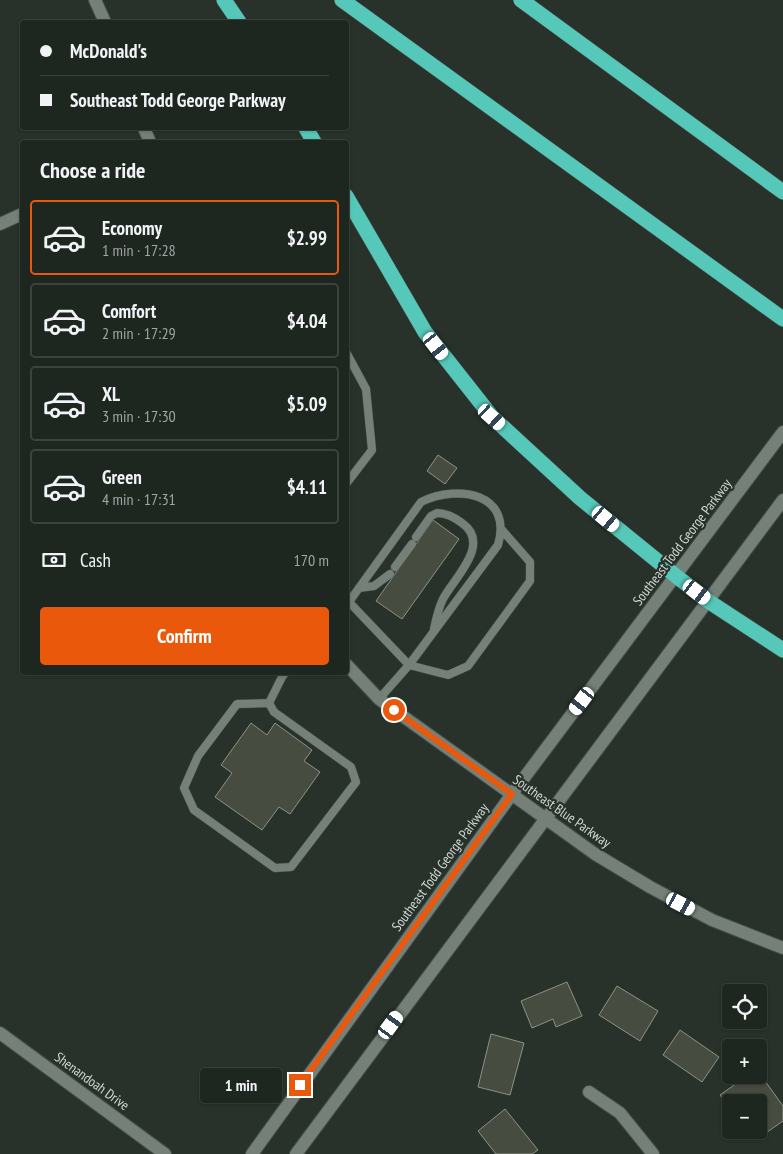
<!DOCTYPE html>
<html lang="en">
<head>
<meta charset="utf-8">
<style>
  :root { --surface:#1e2620; --page:#262e29; --text:#f1f3f6; --muted:#a1a5a5; --line:#3c433e; --accent:#ea580c }
  body { margin:0; font-family:"PT Sans Narrow",sans-serif; background:var(--page); color:var(--text); height:100vh; display:flex; flex-direction:column; font-size:19px; white-space:nowrap }
  * { box-sizing:border-box; margin:0 }
  p { font-size:16px; color:var(--muted) }
  .icon { flex:none; width:28px; height:28px; fill:none; stroke:currentColor; stroke-width:2; stroke-linecap:round; stroke-linejoin:round }
  .map { position:relative; flex:1; overflow:hidden }
  .panel { position:absolute; left:20px; top:140px; width:329px; height:535px; display:flex; flex-direction:column; background:var(--surface); border-radius:5px; box-shadow:0 1px 4px #0004,0 0 0 1px var(--line) }
  .panel>* { flex:none }
  .guide { position:absolute; left:20px; top:20px; width:329px; height:110px; border-radius:5px; box-shadow:0 1px 4px #0004,0 0 0 1px var(--line); display:grid; align-content:center; height:110px; padding:0 20px; background:var(--surface) }
  .buttons { position:absolute; left:722px; top:984px; display:grid; gap:10px }
  .buttons a { display:grid; place-items:center; width:45px; height:45px; border-radius:5px; background:var(--surface); box-shadow:0 1px 4px #0004,0 0 0 1px var(--line); font-size:25px }
  .end { position:absolute; width:22px; height:22px; margin:-11px; border:6px solid #ea580c; background:#fff; box-shadow:0 0 0 2px #fff }
  .from { border-radius:50% }
  .bubble { position:absolute; height:35px; border-radius:5px; background:var(--surface); box-shadow:0 1px 4px #0004,0 0 0 1px var(--line); font-size:16px; font-weight:700; line-height:35px; text-align:center }
  .car { position:absolute; width:15px; height:30px; margin:-15px -8px; border-radius:6px; box-shadow:0 0 4px 1px #0007; background:linear-gradient(#fff 24%,#345 0 40%,#fff 0 76%,#345 0 86%,#fff 0) }
  .guide b { display:flex; align-items:center; gap:18px; height:48px; font-size:19px }
  .guide b+b { border-top:1px solid var(--line) }
  .guide i { width:12px; height:12px; background:var(--text) }
  ul { padding:0; list-style:none }
  li { display:flex; align-items:center; gap:15px; height:75px; margin:0 10px 8px; padding:0 10px; border:2px solid var(--line); border-radius:5px }
  li div { flex:1 }
  li b { display:block; font-size:19px }
  li em { font-style:normal; font-weight:700 }
  li.active { border-color:var(--accent) }
  li>.icon { width:45px; height:45px; stroke-width:1.5 }
  h2 { padding:0 20px; font-size:22px; line-height:60px }
  .pay { display:flex; align-items:center; gap:12px; height:55px; padding:0 20px; font-size:19px }
  .pay p { margin-inline-start:auto }
  .button { display:flex; gap:10px; margin-top:auto; padding:10px 20px }
  .button a { flex:1; height:58px; border-radius:5px; background:var(--accent); color:#fff; font-size:20px; font-weight:700; line-height:58px; text-align:center }
  .map>svg:first-child { display:block }
  .building { fill:#474c41; stroke:#8d9286 }
  .lines { fill:none; stroke-linecap:round; stroke-linejoin:round }
  .lane-casing { stroke:#464f49; stroke-width:9 }
  .street-casing { stroke:#464f49; stroke-width:14 }
  .secondary-casing { stroke:#464f49; stroke-width:14 }
  .highway-casing { stroke:#464f49; stroke-width:16 }
  .lane { stroke:#748078; stroke-width:8 }
  .street { stroke:#748078; stroke-width:12 }
  .secondary { stroke:#748078; stroke-width:12 }
  .highway { stroke:#56c8ba; stroke-width:15 }
  .route { stroke:#ea580c; stroke-width:6 }
  .labels { text-anchor:middle; stroke-width:4.5; stroke-linejoin:round; paint-order:stroke }
  .street-label { font-size:14px; fill:#d1d7d3; stroke:#28322b }
</style>
</head>
<body>
<div class="map">
<svg width="783" height="1154" viewBox="0 0 783 1154">
  <rect width="100%" height="100%" fill="#28322b"/>
  <!-- building -->
  <path class="building" d="M 438,455 L 457,468 L 445,484 L 427,471 Z
    M 433,520 L 459,539 L 402,619 L 376,601 Z
    M 251,723 L 267,735 L 275,723 L 312,750 L 304,761 L 320,772 L 290,814 L 279,807 L 262,830 L 215,797 L 232,773 L 221,765 Z
    M 567,982 L 582,1016 L 556,1027 L 553,1019 L 532,1028 L 521,1001 Z
    M 617,986 L 658,1011 L 640,1041 L 599,1015 Z
    M 680,1030 L 719,1057 L 702,1082 L 663,1055 Z
    M 491,1034 L 524,1043 L 510,1095 L 478,1087 Z
    M 760,1074 L 783,1106 L 783,1121 L 763,1135 L 759,1129 L 759,1102 L 731,1102 L 731,1110 L 720,1095 L 744,1078 L 748,1083 Z
    M 505,1109 L 538,1150 L 532,1154 L 496,1154 L 478,1131 Z"/>
  <g class="lines">
    <!-- lane casing -->
    <g class="lane-casing">
      <path id="lane" d="M 346,352 L 366,389 L 372,450 L 346,484
        M 416,537 L 431,516 L 437,513 C 447,513 454,517 462,523 C 492,544 454,578 443,599 C 438,609 436,619 434,629
        M 395,567 L 412,544
        M 359,588 L 374,586 L 390,574
        M 349,602 L 409,665 L 448,675 L 468,666 L 530,581 L 530,562 L 502,530
        M 346,606 L 421,502 C 458,484 513,493 498,545 L 409,665 L 379,699
        M 269,703 L 274,712 L 351,767 L 356,782 L 291,867 L 275,868 L 194,810 L 184,788 L 198,756 L 237,704 Z
        M 269,703 L 282,677 L 286,672"/>
    </g>
    <!-- street casing -->
    <g class="street-casing">
      <path id="street" d="M 0,224 L 22,214
        M 589,1092 L 620,1113 L 653,1154"/>
    </g>
    <!-- secondary casing -->
    <g class="secondary-casing">
      <path id="secondary" d="M 95,0 L 105,22
        M 144,128 L 150,142
        M 346,664 L 379,699 L 595,854 L 650,887 L 712,920 L 783,948
        M 0,1033 L 165,1154
        M 252,1154 L 512,794 L 783,432
        M 296,1154 L 783,500"/>
    </g>
    <!-- highway casing -->
    <g class="highway-casing">
      <path id="highway" d="M 224,0 L 239,22
        M 342,0 L 783,319
        M 521,0 L 783,192
        M 306,128 L 314,142
        M 346,196 L 425,332 L 492,417 L 580,498 L 676,576 L 708,601 L 783,650"/>
    </g>
    <!-- lane -->
    <use href="#lane" class="lane"/>
    <!-- street -->
    <use href="#street" class="street"/>
    <!-- secondary -->
    <use href="#secondary" class="secondary"/>
    <!-- highway -->
    <use href="#highway" class="highway"/>
  </g>
  <g class="lines">
    <!-- route -->
    <path class="route" d="M 300,1085 L 512,794 L 394,710"/>
  </g>
  <g class="labels">
    <!-- street labels -->
    <g class="street-label">
      <text transform="translate(682 542) rotate(-53)" y="5">Southeast Todd George Parkway</text>
      <text transform="translate(562 811) rotate(35)" y="5">Southeast Blue Parkway</text>
      <text transform="translate(440 867) rotate(-54)" y="5">Southeast Todd George Parkway</text>
      <text transform="translate(92 1081) rotate(36)" y="5">Shenandoah Drive</text>
    </g>
  </g>
</svg>
<div class="buttons">
<a><svg class="icon" aria-label="locate" viewBox="0 0 24 24"><circle cx="12" cy="12" r="6"/><path d="M12 2v4M12 18v4M2 12h4M18 12h4"/></svg></a>
<a>+</a>
<a>−</a>
</div>
<i class="end from" style="left:394px;top:710px"></i>
<i class="end" style="left:300px;top:1085px"></i>
<div class="bubble" style="left:200px;top:1068px;width:82px">1 min</div>
<i class="car" style="left:436px;top:346px;rotate:142deg"></i>
<i class="car" style="left:492px;top:417px;rotate:132deg"></i>
<i class="car" style="left:606px;top:519px;rotate:130deg"></i>
<i class="car" style="left:697px;top:592px;rotate:127deg"></i>
<i class="car" style="left:582px;top:701px;rotate:217deg"></i>
<i class="car" style="left:681px;top:904px;rotate:118deg"></i>
<i class="car" style="left:391px;top:1025px;rotate:36deg"></i>
<div class="guide">
<b><i class="from"></i>McDonald's</b>
<b><i></i>Southeast Todd George Parkway</b>
</div>
<section class="panel">
<h2>Choose a ride</h2>
<ul>
<li class="active"><svg class="icon" aria-label="car" viewBox="0 0 24 24"><path d="M5 17H2v-5l4-1 3-4h7l3 4 3 1v5h-3M9 17h6M6 11h13"/><circle cx="7" cy="17" r="2"/><circle cx="17" cy="17" r="2"/></svg><div><b>Economy</b><p>1 min · 17:28</p></div><em>$2.99</em></li>
<li><svg class="icon" aria-label="car" viewBox="0 0 24 24"><path d="M5 17H2v-5l4-1 3-4h7l3 4 3 1v5h-3M9 17h6M6 11h13"/><circle cx="7" cy="17" r="2"/><circle cx="17" cy="17" r="2"/></svg><div><b>Comfort</b><p>2 min · 17:29</p></div><em>$4.04</em></li>
<li><svg class="icon" aria-label="car" viewBox="0 0 24 24"><path d="M5 17H2v-5l4-1 3-4h7l3 4 3 1v5h-3M9 17h6M6 11h13"/><circle cx="7" cy="17" r="2"/><circle cx="17" cy="17" r="2"/></svg><div><b>XL</b><p>3 min · 17:30</p></div><em>$5.09</em></li>
<li><svg class="icon" aria-label="car" viewBox="0 0 24 24"><path d="M5 17H2v-5l4-1 3-4h7l3 4 3 1v5h-3M9 17h6M6 11h13"/><circle cx="7" cy="17" r="2"/><circle cx="17" cy="17" r="2"/></svg><div><b>Green</b><p>4 min · 17:31</p></div><em>$4.11</em></li>
</ul>
<div class="pay"><svg class="icon" aria-label="cash" viewBox="0 0 24 24"><path d="M3 7h18v10H3z"/><circle cx="12" cy="12" r="2"/></svg>Cash<p>170 m</p></div>
<div class="button"><a>Confirm</a></div>
</section>
</div>
</body>
</html>
